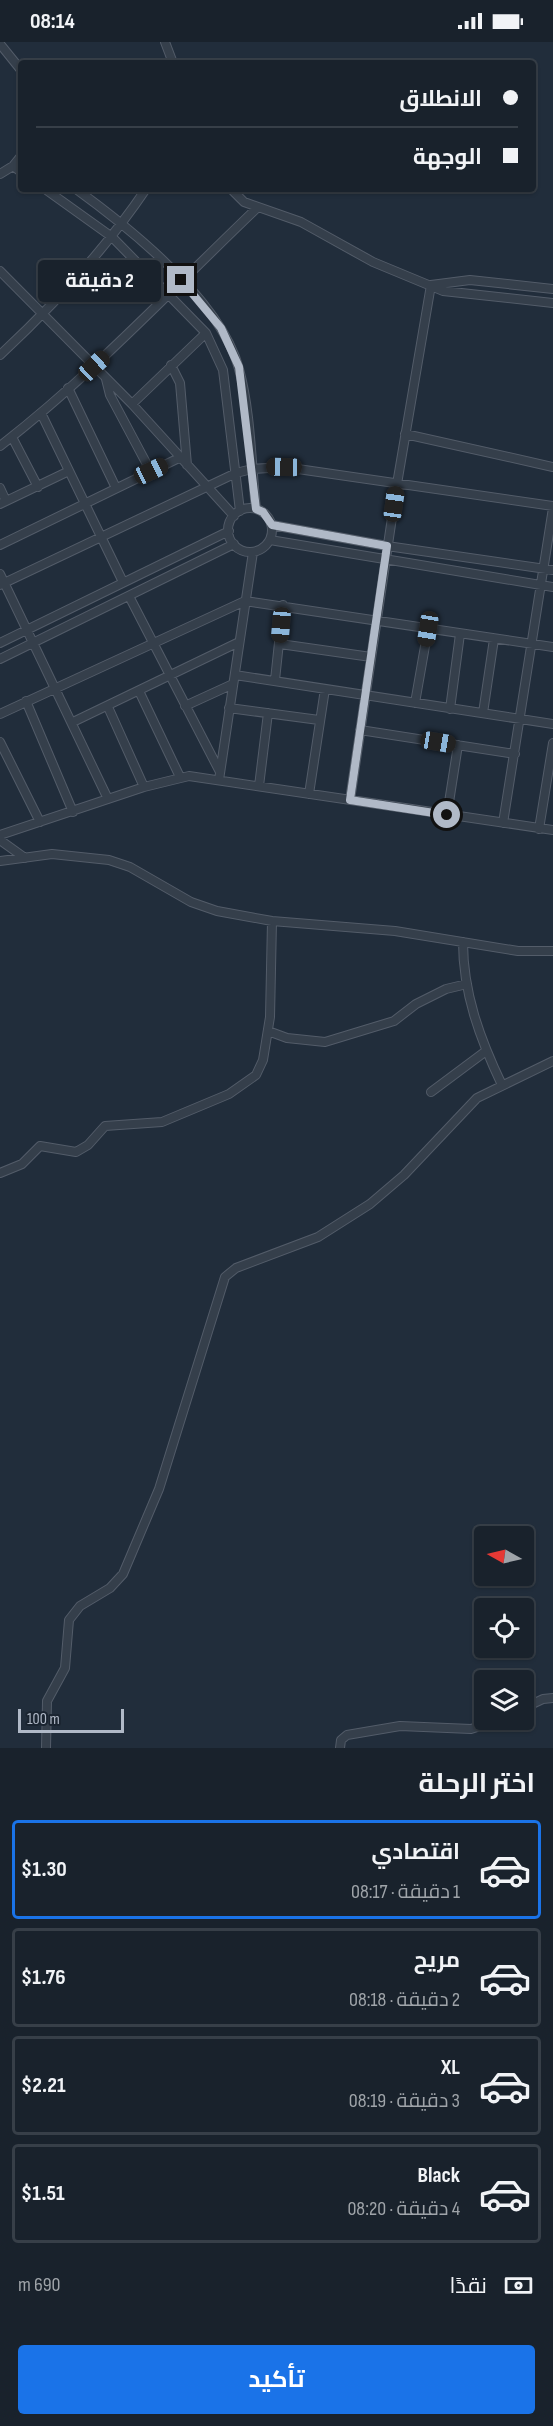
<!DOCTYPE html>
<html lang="ar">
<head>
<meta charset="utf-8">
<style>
  :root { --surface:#19222c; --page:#222a34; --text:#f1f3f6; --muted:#9fa4a9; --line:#373f48; --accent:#1a73e8 }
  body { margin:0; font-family:"Sofia Sans Condensed",Cairo,sans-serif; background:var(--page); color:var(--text); direction:rtl; height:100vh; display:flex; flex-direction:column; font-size:22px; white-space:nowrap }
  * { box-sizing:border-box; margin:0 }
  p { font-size:20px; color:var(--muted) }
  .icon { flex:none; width:33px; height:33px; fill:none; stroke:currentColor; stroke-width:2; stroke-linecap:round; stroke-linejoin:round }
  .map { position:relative; height:1706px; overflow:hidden; direction:ltr }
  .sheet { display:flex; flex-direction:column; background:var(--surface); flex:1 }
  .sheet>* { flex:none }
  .banner { position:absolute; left:18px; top:18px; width:518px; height:132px; border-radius:6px; box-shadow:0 2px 4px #0004,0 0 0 2px var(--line); direction:rtl; display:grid; align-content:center; height:132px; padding:0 18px; background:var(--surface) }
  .needle { width:39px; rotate:278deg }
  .controls { position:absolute; left:474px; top:1484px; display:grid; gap:12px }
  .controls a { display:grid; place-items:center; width:60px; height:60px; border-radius:6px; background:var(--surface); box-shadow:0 2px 4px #0004,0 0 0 2px var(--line); font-size:30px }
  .scale { position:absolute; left:18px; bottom:15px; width:106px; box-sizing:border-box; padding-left:6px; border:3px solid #b0b9c7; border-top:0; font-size:16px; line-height:21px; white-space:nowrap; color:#b0b9c7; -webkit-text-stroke:4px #1a2430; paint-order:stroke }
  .end { position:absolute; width:27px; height:27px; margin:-14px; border:8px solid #b0b9c7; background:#111; box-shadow:0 0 0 3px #111 }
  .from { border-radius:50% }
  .bubble { position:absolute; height:42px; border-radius:6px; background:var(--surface); box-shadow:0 2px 4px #0004,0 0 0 2px var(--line); font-size:20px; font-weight:700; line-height:42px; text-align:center; direction:rtl }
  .car { position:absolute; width:18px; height:36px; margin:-18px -9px; border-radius:8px; box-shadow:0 0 4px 2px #0007; background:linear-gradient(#222 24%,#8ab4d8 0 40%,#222 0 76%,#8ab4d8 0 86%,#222 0) }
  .banner b { display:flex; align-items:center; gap:21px; height:57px; font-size:22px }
  .banner b+b { border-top:2px solid var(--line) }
  .banner i { width:15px; height:15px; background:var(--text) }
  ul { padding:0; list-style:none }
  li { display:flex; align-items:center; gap:18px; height:99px; margin:0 12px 9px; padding:0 6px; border:3px solid var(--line); border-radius:6px }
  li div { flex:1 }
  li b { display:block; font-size:22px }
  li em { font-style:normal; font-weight:700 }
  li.active { border-color:var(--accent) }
  li>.icon { width:54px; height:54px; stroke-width:1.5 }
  h2 { padding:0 18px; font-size:27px; line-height:72px }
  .pay { display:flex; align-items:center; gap:15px; height:66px; padding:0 18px; font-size:22px }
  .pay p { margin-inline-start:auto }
  .primary-button { display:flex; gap:12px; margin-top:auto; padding:12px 18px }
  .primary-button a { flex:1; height:69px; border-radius:6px; background:var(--accent); color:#fff; font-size:24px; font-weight:700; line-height:69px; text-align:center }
  .status { display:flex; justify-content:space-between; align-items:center; height:42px; padding:0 30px; background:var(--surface); direction:ltr }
  .status svg { height:16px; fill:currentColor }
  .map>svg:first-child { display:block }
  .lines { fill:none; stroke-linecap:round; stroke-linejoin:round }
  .minor-casing { stroke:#535c69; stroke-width:10 }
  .minor { stroke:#353f4b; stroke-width:8 }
  .route { stroke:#b0b9c7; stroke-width:8 }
</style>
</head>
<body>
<div class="status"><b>08:14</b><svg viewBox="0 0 49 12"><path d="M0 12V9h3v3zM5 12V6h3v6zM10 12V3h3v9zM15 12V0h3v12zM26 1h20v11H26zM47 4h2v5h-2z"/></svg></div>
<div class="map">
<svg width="553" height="1706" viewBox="0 0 553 1706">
  <rect width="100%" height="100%" fill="#212d3b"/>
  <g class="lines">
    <!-- minor casing -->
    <g class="minor-casing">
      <path id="minor" d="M 165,0 L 173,21
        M 0,2 L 21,28
        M 13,124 L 21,130
        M 0,132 L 13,124 L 21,114
        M 45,147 L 112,195 L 206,291 L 223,328 L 240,469
        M 76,147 C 131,187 221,259 239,327 C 251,371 251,421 256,467
        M 231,147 L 244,160 L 301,180 L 373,220 L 443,249 L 553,261
        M 0,229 L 132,362 L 234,474
        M 0,313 C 55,262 104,209 146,147
        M 171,323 L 180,341 L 187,423
        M 106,337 L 110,353 L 151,430
        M 68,346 L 116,446
        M 132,362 L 206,291
        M 41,371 L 123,540
        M 405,392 L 553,425
        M 12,395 L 38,445
        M 0,404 C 93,332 172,247 257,166
        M 0,446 L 6,459
        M 0,462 L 69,429
        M228 488a22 22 0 1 1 44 0a22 22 0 1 1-44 0Z
        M 272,483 L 387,504 L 553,528
        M 270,498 L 553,545
        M 0,503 L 181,415
        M 0,532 L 108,757
        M 0,543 L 236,431 L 252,427 L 284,425 L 553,464
        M 130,556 L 220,730
        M 0,601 L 229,489
        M 280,602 L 371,615
        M 0,617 L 234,502
        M 235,633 L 553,682
        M 275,638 L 283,563
        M 139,649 L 180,735
        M 26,659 L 73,770
        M 415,661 L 428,587
        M 185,664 L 233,642
        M 108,665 L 144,745
        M 229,666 L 319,678
        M 450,667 L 460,592
        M 483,671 L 494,597
        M 0,672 L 245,559 L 553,605
        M 73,680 L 239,600
        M 360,688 L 515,712
        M 0,700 L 40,780
        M 219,738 L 253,510
        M 259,744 L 268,671
        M 309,752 L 325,647
        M 350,758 L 397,442 L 431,243 L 470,238 L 553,247
        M 447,773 L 458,703
        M 503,781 L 553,466
        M 539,787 L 553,701
        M 0,793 L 144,745 L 189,734 L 553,788
        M 0,798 L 25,816
        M 0,819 L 52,812 L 109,818 L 130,825 L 191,860 L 217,869 L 272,879 L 395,889 L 518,909 L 553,909
        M 463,900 C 463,951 480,997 502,1043
        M 268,989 L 287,996 L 325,1000 L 394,979 L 416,962 L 446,947 L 467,942
        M 431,1050 L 486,1009
        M 0,1131 L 22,1122 L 40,1104 L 76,1110 L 88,1103 L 105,1084 L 162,1080 L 229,1052 L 256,1033 L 263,1018 L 270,975 L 272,879
        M 524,1666 L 543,1657 L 553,1656
        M 46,1706 L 47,1659 L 65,1626 L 69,1578 L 80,1564 L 110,1546 L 123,1532 L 159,1447 L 225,1235 L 236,1226 L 318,1195 L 370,1162 L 404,1133 L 477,1056 L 553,1019
        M 340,1706 L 341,1698 L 347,1693 L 400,1684 L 471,1687 L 502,1677"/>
    </g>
    <!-- minor -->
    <use href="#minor" class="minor"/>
  </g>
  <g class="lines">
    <!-- route -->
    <path class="route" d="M 181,238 L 221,286 L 239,325 L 256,467 L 263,470 L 272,483 L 387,504 L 350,758 L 447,773"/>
  </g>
</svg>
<div class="controls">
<a><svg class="needle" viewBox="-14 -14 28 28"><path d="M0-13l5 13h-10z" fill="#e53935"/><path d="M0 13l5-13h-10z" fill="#9fa4a9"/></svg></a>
<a><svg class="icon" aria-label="locate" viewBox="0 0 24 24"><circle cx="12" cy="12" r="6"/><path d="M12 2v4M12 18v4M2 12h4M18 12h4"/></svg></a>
<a><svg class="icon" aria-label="layers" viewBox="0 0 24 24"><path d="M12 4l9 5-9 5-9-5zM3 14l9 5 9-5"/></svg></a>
</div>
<div class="scale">100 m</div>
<i class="end from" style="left:447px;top:773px"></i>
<i class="end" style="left:181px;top:238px"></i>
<div class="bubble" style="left:38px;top:218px;width:123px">2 دقيقة</div>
<i class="car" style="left:94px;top:324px;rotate:47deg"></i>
<i class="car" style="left:284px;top:425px;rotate:271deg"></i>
<i class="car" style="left:151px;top:429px;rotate:65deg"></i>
<i class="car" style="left:394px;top:462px;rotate:8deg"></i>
<i class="car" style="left:281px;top:583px;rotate:185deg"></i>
<i class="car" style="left:428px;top:587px;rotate:189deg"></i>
<i class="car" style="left:438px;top:700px;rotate:99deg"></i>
<div class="banner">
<b><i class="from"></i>الانطلاق</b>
<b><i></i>الوجهة</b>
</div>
</div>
<section class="sheet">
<h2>اختر الرحلة</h2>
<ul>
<li class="active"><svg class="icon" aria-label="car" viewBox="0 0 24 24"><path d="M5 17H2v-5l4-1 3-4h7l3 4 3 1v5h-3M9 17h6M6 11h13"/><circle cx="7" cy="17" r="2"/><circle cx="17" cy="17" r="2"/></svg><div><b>اقتصادي</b><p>1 دقيقة · 08:17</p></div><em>$1.30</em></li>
<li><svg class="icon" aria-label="car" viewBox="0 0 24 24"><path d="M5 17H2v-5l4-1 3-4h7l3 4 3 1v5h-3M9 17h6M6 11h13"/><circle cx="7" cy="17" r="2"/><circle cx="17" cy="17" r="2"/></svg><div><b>مريح</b><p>2 دقيقة · 08:18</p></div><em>$1.76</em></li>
<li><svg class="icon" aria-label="car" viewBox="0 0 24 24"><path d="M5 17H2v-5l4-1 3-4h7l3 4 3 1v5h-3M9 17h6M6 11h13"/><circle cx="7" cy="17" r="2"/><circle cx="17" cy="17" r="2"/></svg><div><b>XL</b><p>3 دقيقة · 08:19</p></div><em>$2.21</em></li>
<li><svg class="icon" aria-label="car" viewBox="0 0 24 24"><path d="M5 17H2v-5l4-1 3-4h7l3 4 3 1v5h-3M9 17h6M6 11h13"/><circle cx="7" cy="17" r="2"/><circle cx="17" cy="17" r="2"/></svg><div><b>Black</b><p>4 دقيقة · 08:20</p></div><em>$1.51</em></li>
</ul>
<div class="pay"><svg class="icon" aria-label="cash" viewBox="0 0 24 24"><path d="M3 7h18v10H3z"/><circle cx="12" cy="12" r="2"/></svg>نقدًا<p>690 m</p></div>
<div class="primary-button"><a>تأكيد</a></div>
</section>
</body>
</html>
